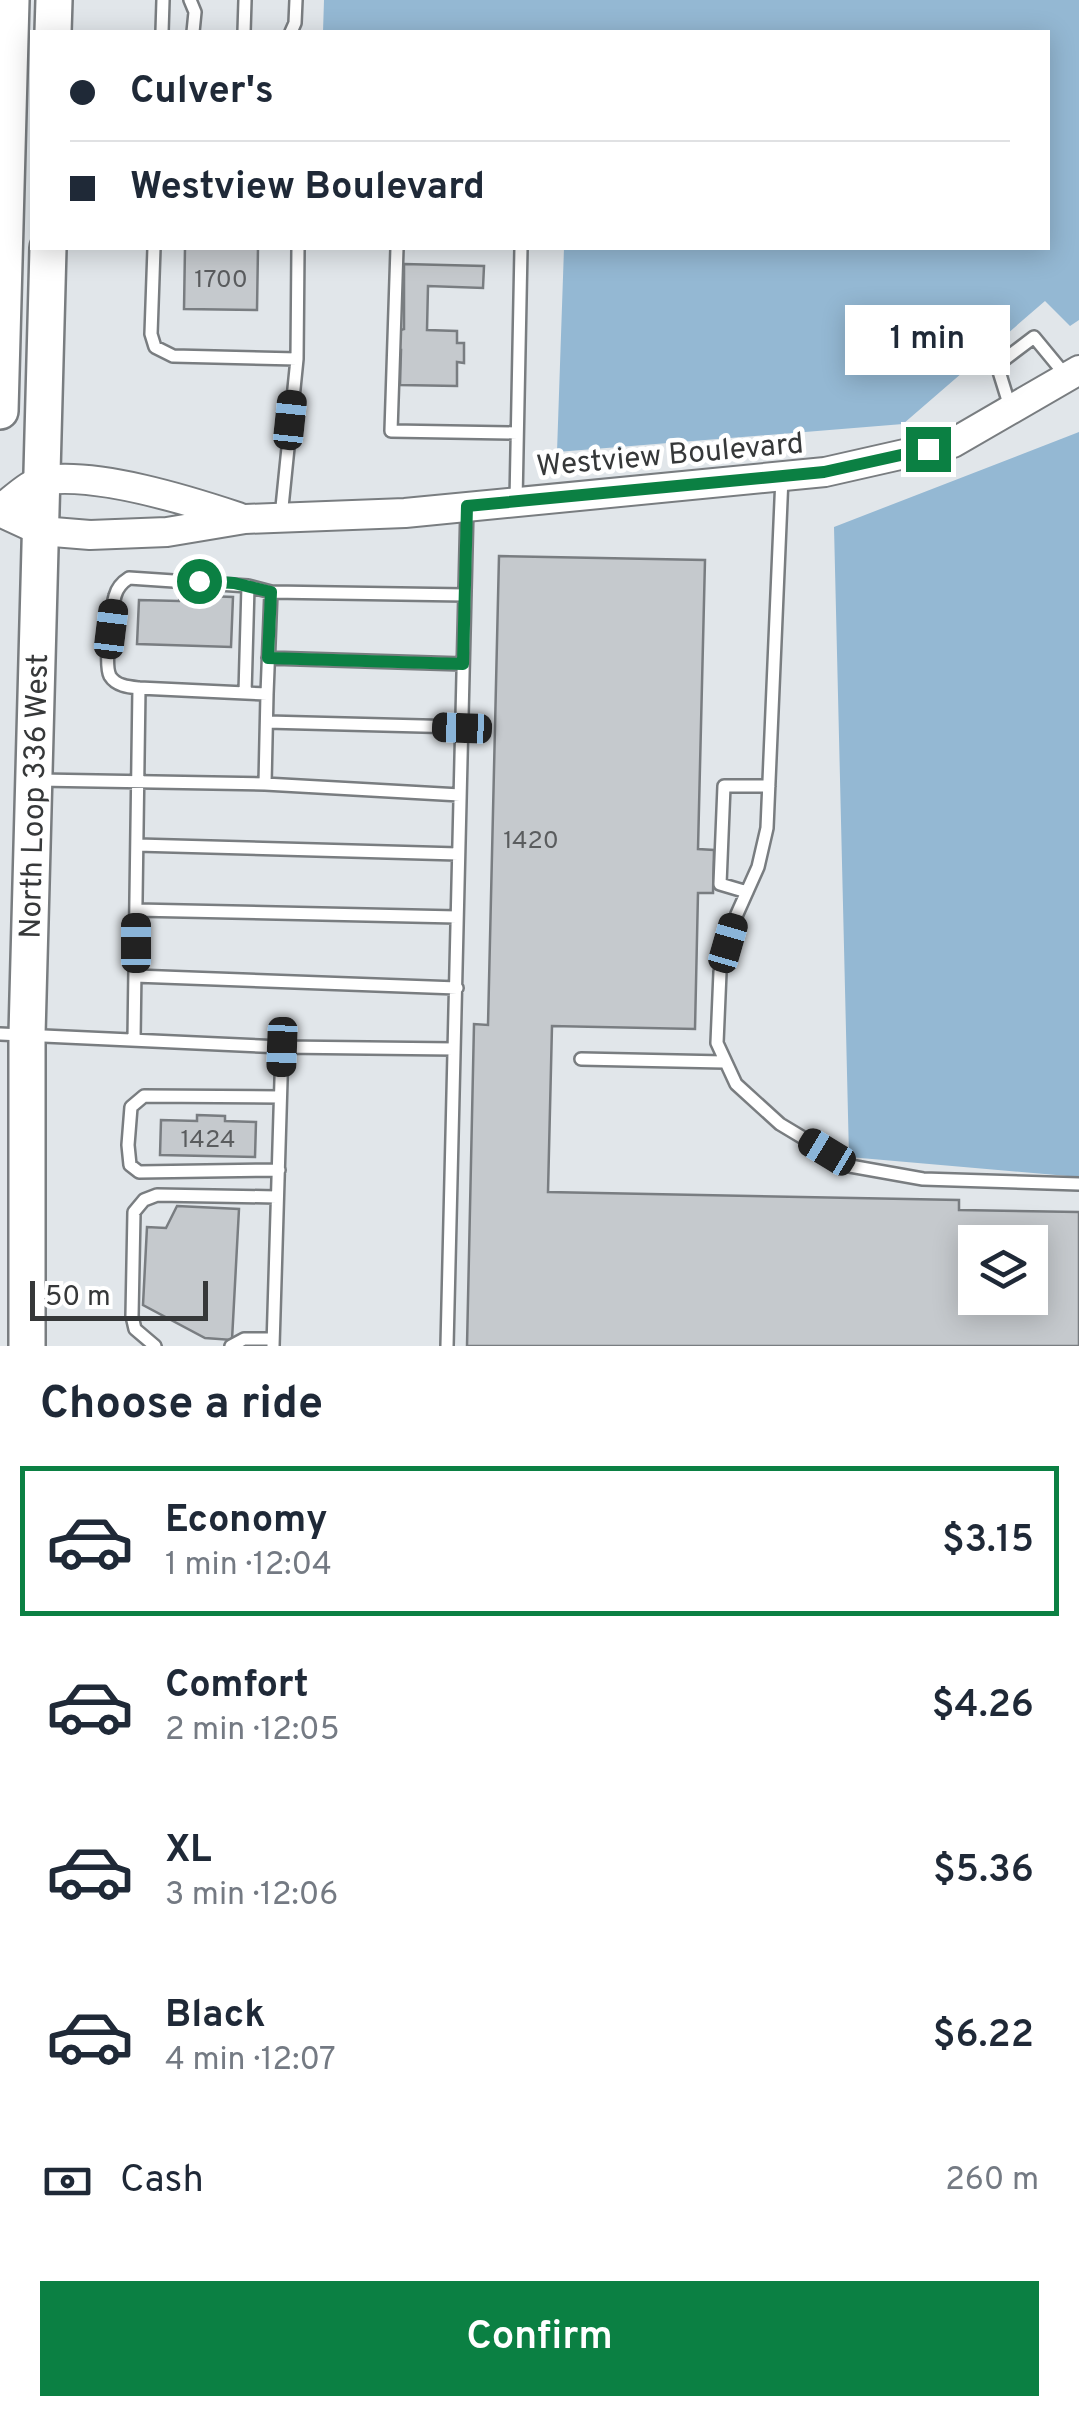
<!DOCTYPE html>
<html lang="en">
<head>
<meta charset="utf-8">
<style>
  :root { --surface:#fff; --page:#f2f2f3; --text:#1f2937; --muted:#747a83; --line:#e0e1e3; --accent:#0b8043 }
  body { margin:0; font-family:Overpass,sans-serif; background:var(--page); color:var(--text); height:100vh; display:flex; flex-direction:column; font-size:38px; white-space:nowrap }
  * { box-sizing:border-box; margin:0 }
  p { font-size:32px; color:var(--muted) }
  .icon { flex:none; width:55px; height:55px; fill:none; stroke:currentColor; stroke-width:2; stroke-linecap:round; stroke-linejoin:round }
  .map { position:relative; height:1346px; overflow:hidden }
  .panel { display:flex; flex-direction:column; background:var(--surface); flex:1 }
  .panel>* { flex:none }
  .top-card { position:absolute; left:30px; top:30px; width:1020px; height:220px; border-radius:0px; box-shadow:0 5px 25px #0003; display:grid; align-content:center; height:220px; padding:0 40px; background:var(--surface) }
  .tools { position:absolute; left:958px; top:1225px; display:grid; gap:20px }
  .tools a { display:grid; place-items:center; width:90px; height:90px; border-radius:0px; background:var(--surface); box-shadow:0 5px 25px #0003; font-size:50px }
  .scale { position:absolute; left:30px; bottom:25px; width:178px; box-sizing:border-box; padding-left:10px; border:5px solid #363839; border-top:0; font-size:28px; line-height:35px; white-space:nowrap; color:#363839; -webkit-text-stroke:8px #fff; paint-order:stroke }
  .end { position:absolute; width:45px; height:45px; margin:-22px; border:12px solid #0b8043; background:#fff; box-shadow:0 0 0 5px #fff }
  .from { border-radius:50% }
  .bubble { position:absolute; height:70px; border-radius:0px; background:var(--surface); box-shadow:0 5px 25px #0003; font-size:32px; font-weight:600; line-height:70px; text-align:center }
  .car { position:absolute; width:30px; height:60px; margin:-30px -15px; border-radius:12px; box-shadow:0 0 8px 2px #0007; background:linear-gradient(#222 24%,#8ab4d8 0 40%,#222 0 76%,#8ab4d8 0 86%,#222 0) }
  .top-card b { display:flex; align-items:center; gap:35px; height:95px; font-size:38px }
  .top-card b+b { border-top:2px solid var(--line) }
  .top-card i { width:25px; height:25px; background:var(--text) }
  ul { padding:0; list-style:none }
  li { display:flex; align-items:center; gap:30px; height:150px; margin:0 20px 15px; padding:0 20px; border:5px solid transparent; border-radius:0px }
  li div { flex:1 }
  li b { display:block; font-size:38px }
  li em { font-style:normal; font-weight:600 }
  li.current { border-color:var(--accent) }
  li>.icon { width:90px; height:90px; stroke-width:1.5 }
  h2 { padding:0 40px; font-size:45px; line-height:120px }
  .pay { display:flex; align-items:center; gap:25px; height:110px; padding:0 40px; font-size:38px }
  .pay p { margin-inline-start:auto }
  .button { display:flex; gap:20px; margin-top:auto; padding:20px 40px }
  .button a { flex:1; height:115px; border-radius:0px; background:var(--accent); color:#fff; font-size:40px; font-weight:600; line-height:115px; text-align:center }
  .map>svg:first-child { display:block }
  .green { fill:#94b8d3 }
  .building { fill:#c5c9cd; stroke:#797d81; stroke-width:2.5; fill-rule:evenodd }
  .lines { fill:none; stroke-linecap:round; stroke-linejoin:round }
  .service-casing { stroke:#797d80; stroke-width:16 }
  .tertiary-casing { stroke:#797d80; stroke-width:32 }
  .primary-casing { stroke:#797d80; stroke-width:40 }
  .service { stroke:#fff; stroke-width:11 }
  .tertiary { stroke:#fff; stroke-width:28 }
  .primary { stroke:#fff; stroke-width:35 }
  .route { stroke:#0b8043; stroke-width:12 }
  .labels { text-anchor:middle; stroke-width:9; stroke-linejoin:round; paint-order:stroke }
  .number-label { font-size:25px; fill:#5a5c5e }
  .street-label { font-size:30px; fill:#363839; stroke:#fff }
</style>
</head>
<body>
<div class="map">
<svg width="1079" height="1346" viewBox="0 0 1079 1346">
  <rect width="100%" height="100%" fill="#e1e6ea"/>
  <!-- green -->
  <path class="green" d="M 324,0 L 1079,0 L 1079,320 L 1070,326 L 1045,301 L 903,424 L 557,452 L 564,248 L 1048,248 L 1048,32 L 323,32 Z
    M 1079,432 L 1079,1177 L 849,1157 L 834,527 Z"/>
  <!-- building -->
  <path class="building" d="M 185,248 L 258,248 L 257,310 L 184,309 Z
    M 404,264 L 484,266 L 483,288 L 428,286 L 427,330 L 457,331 L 457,343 L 464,343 L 464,363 L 457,362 L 457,386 L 400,385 L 401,350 L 396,350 L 397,331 L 404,329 Z
    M 499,556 L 705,560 L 698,849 L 714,850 L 713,893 L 698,893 L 695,1029 L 552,1026 L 548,1192 L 959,1200 L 959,1210 L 1079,1212 L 1079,1346 L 467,1346 L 474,1024 L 488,1025 ZM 975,1242 L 1030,1242 L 1030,1298 L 975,1298 Z
    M 180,595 L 233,597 L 231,647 L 137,644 L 139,600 L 179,601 Z
    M 197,1115 L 225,1116 L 225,1121 L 256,1122 L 255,1157 L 160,1155 L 161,1120 L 197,1121 Z
    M 177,1206 L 239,1209 L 232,1340 L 205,1338 L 143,1305 L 147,1227 L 166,1228 Z"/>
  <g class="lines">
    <!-- service casing -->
    <g class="service-casing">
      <path id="service" d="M 190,0 L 195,12 L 193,32
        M 162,32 L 163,0
        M 244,32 L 245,0
        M 291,32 L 295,23 L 296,0
        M 154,248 L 151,334 L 155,347 L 173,356 L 297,359 L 281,517
        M 397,248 L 391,431 L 517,433
        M 297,359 L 298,248
        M 1011,410 L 997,365 L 1034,337 L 1067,377
        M 782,477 L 767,828 L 758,867 L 737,914 L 720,972 L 717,1043 L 736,1084 L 780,1124 L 850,1166 L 923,1179 L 1079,1184
        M 516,501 L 521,248
        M 268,658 L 463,664
        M 139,688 C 129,687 116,686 110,676 C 104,665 111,610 115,596 C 117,588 121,583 129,578 L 248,586
        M 245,693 L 248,586 L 271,592 L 465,595
        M 267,722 L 461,727
        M 39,780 L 265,784 L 267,694
        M 265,784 L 460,795
        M 137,845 L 458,854
        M 747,892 L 720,884 L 724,786 L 769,786
        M 136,910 L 457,917
        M 135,976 L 457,988
        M 0,1034 L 282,1047 L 454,1049
        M 134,1039 L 139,688 L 267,694 L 271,592
        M 581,1059 L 724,1062
        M 279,1170 L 139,1172 L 130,1165 L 128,1145 L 131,1107 L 144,1096 L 280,1097
        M 155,1346 L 135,1329 L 132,1316 L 134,1212 L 144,1200 L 157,1195 L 277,1197
        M 231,1346 L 244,1339 L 273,1339
        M 273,1346 L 282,1047
        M 447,1346 L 467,507"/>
    </g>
    <!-- tertiary casing -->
    <g class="tertiary-casing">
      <path id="tertiary" d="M 0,509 C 13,500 31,481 46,480 C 100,473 187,500 238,517
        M 0,512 L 41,531 L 90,535 L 167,532 L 245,519 L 405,513 L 825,472 L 953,443 L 1079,370"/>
    </g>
    <!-- primary casing -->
    <g class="primary-casing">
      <g id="primary">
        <path d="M 53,32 L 54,0"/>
        <path d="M 0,411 L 11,0"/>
        <path id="s1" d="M 27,1346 L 27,1034 L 48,248"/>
      </g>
    </g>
    <!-- service -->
    <use href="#service" class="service"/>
    <!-- tertiary -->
    <use href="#tertiary" class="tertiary"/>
    <!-- primary -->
    <use href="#primary" class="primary"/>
  </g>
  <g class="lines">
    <!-- route -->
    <path class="route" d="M 199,581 L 234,583 L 271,592 L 268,658 L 463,664 L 467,506 L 824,472 L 928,449"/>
  </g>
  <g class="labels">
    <!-- number labels -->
    <g class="number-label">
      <text x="221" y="287">1700</text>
      <text x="531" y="848">1420</text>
      <text x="208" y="1147">1424</text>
    </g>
    <!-- street labels -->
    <g class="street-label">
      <text transform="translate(670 454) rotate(-5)" y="10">Westview Boulevard</text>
      <text dy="10" stroke="none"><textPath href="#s1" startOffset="550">North Loop 336 West</textPath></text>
    </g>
  </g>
</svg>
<div class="tools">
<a><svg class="icon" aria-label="layers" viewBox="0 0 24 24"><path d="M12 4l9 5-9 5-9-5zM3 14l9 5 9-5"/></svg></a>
</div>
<div class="scale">50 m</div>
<i class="end from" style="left:199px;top:581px"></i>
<i class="end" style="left:928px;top:449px"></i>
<div class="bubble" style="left:845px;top:305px;width:165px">1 min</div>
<i class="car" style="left:290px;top:420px;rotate:6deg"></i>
<i class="car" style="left:111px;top:629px;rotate:7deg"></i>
<i class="car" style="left:462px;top:728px;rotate:272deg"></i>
<i class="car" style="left:136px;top:943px;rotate:0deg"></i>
<i class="car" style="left:728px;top:943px;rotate:16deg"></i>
<i class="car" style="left:282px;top:1047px;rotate:182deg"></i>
<i class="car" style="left:827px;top:1152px;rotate:301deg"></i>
<div class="top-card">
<b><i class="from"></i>Culver's</b>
<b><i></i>Westview Boulevard</b>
</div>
</div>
<section class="panel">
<h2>Choose a ride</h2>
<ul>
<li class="current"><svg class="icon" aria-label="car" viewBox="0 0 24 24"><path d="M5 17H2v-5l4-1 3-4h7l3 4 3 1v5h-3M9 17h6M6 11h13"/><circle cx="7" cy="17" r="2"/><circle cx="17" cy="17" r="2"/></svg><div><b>Economy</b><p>1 min · 12:04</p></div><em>$3.15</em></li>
<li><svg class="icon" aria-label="car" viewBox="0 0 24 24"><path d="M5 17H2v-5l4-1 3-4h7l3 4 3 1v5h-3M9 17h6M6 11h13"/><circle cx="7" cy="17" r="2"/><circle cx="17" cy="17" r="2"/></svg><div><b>Comfort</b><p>2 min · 12:05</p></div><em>$4.26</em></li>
<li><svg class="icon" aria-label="car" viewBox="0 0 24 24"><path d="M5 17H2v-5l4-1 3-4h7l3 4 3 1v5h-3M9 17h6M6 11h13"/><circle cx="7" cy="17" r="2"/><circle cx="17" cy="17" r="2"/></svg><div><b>XL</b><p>3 min · 12:06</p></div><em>$5.36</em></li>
<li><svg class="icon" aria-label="car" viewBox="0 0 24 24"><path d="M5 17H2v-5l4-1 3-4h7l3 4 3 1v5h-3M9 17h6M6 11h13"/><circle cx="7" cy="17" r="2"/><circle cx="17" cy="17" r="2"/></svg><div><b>Black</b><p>4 min · 12:07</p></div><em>$6.22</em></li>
</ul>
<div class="pay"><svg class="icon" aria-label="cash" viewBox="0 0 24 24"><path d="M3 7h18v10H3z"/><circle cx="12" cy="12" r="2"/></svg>Cash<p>260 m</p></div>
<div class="button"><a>Confirm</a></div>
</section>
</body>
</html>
